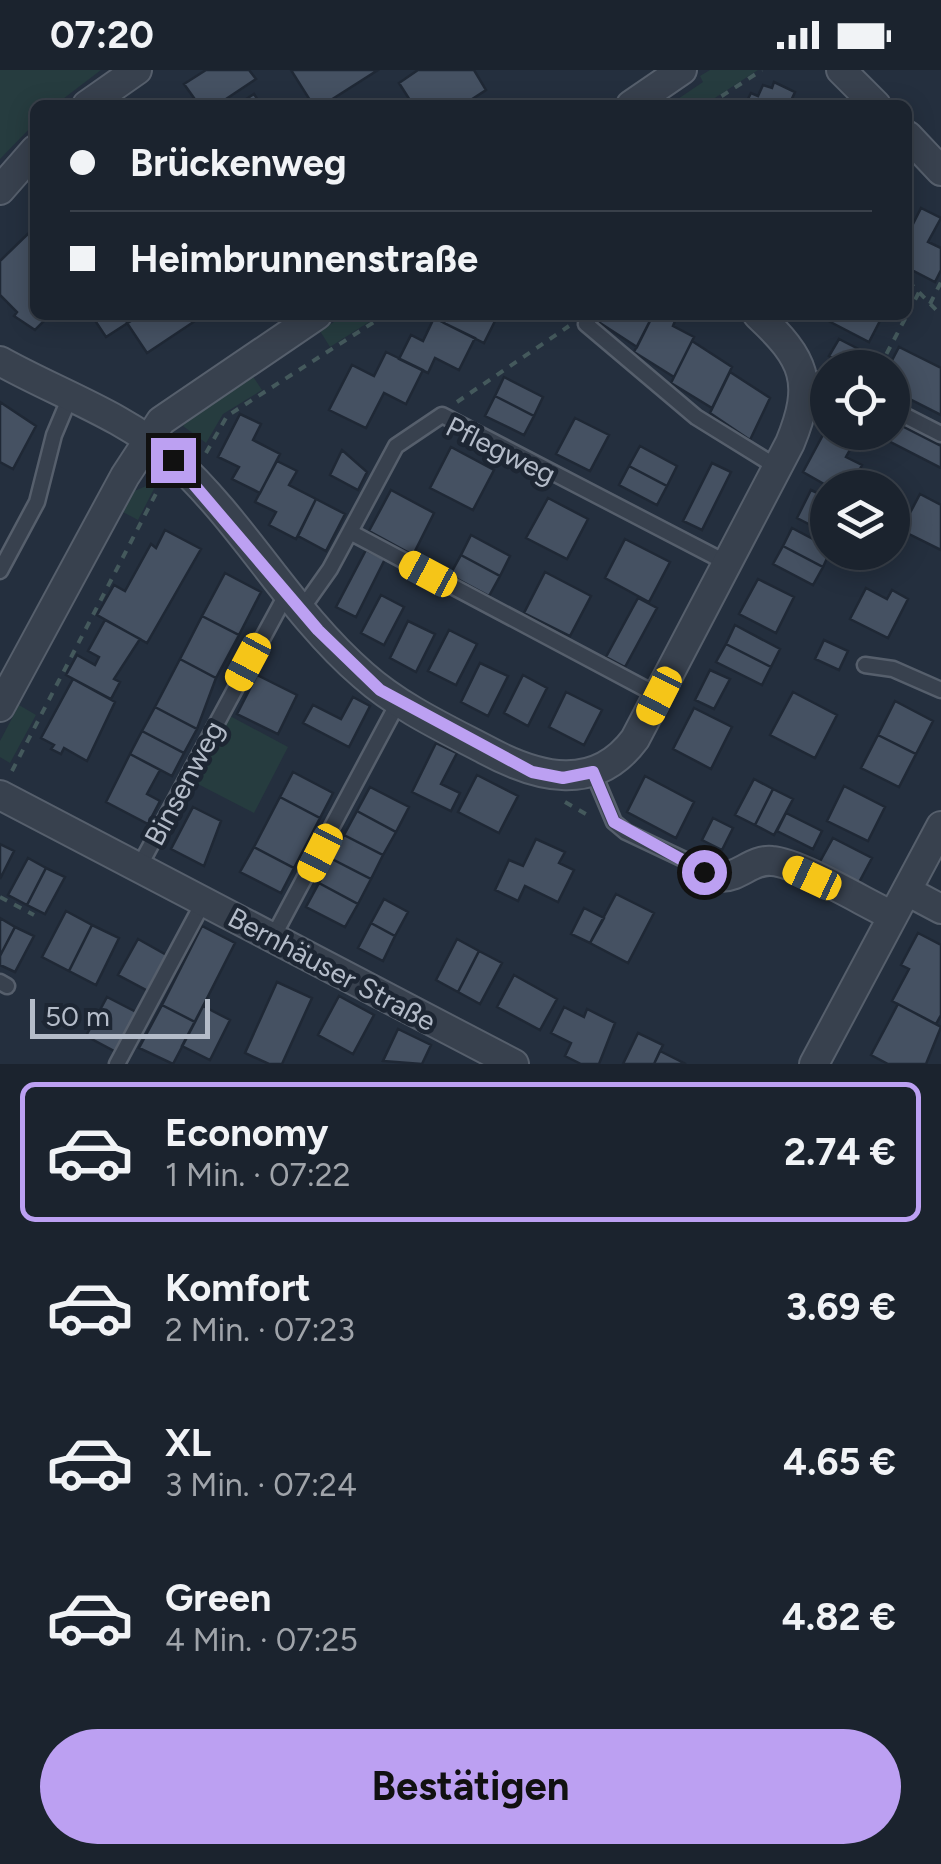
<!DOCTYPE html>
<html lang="de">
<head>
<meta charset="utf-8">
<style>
  :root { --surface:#1b232e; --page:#242b36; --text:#f1f3f6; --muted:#a0a4aa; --line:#39404a; --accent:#bca0f2 }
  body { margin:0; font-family:Figtree,sans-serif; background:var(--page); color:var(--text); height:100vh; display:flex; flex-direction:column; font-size:38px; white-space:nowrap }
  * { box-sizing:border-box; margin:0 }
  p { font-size:32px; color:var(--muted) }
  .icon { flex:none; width:55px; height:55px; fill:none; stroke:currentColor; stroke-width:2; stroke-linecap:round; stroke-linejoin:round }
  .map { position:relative; height:994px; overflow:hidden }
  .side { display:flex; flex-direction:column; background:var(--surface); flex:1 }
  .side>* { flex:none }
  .banner { position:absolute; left:30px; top:30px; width:882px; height:220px; border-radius:15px; box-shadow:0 5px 25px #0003,0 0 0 2px var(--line); display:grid; align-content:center; height:220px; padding:0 40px; background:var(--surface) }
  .buttons { position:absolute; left:810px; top:280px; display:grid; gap:20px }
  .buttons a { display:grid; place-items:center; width:100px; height:100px; border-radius:50%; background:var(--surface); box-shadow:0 5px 25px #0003,0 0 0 2px var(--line); font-size:50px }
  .scale { position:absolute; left:30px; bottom:25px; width:180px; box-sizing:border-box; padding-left:10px; border:5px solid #b4bcc9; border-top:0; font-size:28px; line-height:35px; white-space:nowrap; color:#b4bcc9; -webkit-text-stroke:8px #1d2633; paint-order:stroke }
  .end { position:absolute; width:45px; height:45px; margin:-22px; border:12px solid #bca0f2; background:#111; box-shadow:0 0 0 5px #111 }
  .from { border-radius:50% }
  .car { position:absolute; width:30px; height:60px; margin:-30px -15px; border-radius:12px; box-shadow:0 0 8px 2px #0007; background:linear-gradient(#f5c518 24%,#345 0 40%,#f5c518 0 76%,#345 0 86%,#f5c518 0) }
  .banner b { display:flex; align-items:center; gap:35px; height:95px; font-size:38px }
  .banner b+b { border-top:2px solid var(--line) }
  .banner i { width:25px; height:25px; background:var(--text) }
  ul { padding:18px 0 0; list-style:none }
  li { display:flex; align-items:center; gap:30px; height:140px; margin:0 20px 15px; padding:0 20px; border:5px solid transparent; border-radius:15px }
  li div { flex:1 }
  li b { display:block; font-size:38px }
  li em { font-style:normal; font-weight:700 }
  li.active { border-color:var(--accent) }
  li>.icon { width:90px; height:90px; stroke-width:1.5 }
  .cta { display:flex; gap:20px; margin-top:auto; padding:20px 40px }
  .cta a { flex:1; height:115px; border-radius:60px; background:var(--accent); color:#111; font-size:40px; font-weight:700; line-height:115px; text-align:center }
  .status { display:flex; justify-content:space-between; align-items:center; height:70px; padding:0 50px; background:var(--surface); direction:ltr }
  .status svg { height:28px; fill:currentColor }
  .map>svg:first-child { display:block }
  .green { fill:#263c3f }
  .building { fill:#455162; stroke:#1f2835; stroke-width:2.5 }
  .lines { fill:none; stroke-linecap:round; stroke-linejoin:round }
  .service-casing { stroke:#565f6c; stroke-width:19 }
  .minor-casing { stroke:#565f6c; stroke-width:32 }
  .path { stroke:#44595c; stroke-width:4; stroke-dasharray:8 8; stroke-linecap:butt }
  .service { stroke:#38414e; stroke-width:14 }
  .minor { stroke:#38414e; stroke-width:28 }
  .route { stroke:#bca0f2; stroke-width:12 }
  .labels { text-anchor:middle; stroke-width:9; stroke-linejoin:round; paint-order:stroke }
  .street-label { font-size:28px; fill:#b4bcc9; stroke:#1d2633 }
</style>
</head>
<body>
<div class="status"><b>07:20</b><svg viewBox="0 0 49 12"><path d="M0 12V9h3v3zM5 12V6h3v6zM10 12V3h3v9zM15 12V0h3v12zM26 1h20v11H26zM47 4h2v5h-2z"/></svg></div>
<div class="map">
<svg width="941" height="994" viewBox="0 0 941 994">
  <rect width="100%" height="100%" fill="#242f3e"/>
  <!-- green -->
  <path class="green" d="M 0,0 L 101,0 L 55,35 L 35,35 L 35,53 L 0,89 Z
    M 710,0 L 758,0 L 704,35 L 669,35 L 703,12 L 700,6 Z
    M 345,245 L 364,245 L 369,252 L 330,277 L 320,261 Z
    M 252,305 L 262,320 L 223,344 L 206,373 L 183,356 L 194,342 Z
    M 158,411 L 138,450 L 121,441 L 132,422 Z
    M 19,635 L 36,645 L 10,693 L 0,687 L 0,671 Z
    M 230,646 L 288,677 L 254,743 L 194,712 Z"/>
  <!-- building -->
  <path class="building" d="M 206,0 L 249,0 L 256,9 L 217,35 L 199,35 L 184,14 Z
    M 291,0 L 378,0 L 323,35 L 313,35 Z
    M 418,0 L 474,0 L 486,20 L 463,35 L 413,35 L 399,13 Z
    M 774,12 L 795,22 L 789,35 L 745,35 L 751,23 L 758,26 L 763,15 L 772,18 Z
    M 254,24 L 261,35 L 237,35 Z
    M 921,138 L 941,148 L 928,172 L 941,178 L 941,200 L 935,212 L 908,198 L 908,164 Z
    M 35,157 L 35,245 L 50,245 L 35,260 L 14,246 L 17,242 L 0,225 L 0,191 Z
    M 103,245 L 140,245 L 106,267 L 96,252 Z
    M 140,245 L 191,245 L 195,251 L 147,283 L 127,253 Z
    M 448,245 L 498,245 L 484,273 L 444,253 Z
    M 600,245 L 653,245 L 637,277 L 597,251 Z
    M 653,245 L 675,251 L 673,256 L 694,267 L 674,307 L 634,282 Z
    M 817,245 L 883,245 L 869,272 Z
    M 434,248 L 475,268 L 459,300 L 435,288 L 428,303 L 399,289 L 411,265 L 423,271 Z
    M 839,269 L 874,287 L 869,298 L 851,298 L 829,286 Z
    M 692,271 L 732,297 L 712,338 L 671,313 Z
    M 899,277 L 941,298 L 941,345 L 892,320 L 892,298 L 888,298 Z
    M 386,282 L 423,300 L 406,334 L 384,323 L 366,358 L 329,340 L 352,295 L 374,306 Z
    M 730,302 L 770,328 L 750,370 L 710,343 Z
    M 504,307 L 543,327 L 534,346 L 495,326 Z
    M 495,326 L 534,346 L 524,365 L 485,346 Z
    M 0,332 L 36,356 L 13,399 L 0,392 Z
    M 240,344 L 261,354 L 253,370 L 280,384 L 260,423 L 232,409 L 239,397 L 218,387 Z
    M 575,348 L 609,365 L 590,401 L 556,384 Z
    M 892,351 L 941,376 L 941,398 L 871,362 L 892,362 Z
    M 824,363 L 851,378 L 846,387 L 862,395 L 850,418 L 831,418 L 803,402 Z
    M 640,376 L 677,396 L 667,416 L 629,396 Z
    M 451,377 L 494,400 L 473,440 L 430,418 Z
    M 342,380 L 367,402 L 358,420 L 330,405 Z
    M 277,391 L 297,401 L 289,415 L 316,429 L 296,469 L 269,455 L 276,442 L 255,432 Z
    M 712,393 L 731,402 L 702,460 L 683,451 Z
    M 629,396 L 667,416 L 657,435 L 619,415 Z
    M 391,420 L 434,443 L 413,485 L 369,461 Z
    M 811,420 L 828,428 L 828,464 L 797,448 Z
    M 920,424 L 941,435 L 941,480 L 901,460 Z
    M 548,428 L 588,449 L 567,489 L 526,468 Z
    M 316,429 L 345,444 L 326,481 L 298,466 Z
    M 792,458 L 828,477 L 830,482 L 823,497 L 783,476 Z
    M 165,460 L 201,479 L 147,573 L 97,545 L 114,515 L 125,521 L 151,474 L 156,478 Z
    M 471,465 L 510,486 L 500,506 L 461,485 Z
    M 625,469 L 670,492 L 649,532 L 605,508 Z
    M 783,476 L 823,497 L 813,515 L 773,494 Z
    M 366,480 L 385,489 L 356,547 L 336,537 Z
    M 461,485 L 500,506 L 489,526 L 450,505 Z
    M 545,502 L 591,526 L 570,566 L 524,543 Z
    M 225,503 L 261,522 L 239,565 L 202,546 Z
    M 758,509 L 794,527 L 776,563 L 739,544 Z
    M 866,518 L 887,529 L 892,520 L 908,529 L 888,568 L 850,549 Z
    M 381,525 L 404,537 L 384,575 L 361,563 Z
    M 638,528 L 657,538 L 625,597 L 606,587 Z
    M 202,546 L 239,565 L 216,608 L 180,589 Z
    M 105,550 L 140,569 L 114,609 L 120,612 L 111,629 L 66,605 L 77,585 L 95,595 L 99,587 L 88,581 Z
    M 408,551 L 435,564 L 416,602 L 390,588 Z
    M 735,555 L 780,579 L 771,597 L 726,574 Z
    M 449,560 L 477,574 L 456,615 L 428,601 Z
    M 824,570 L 848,581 L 839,600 L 815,589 Z
    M 726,574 L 771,597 L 762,615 L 716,592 Z
    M 180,589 L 216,608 L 197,659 L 155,637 Z
    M 480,593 L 508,606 L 488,646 L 461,632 Z
    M 710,600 L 730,609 L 714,639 L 695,630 Z
    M 257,605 L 297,625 L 278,664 L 237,644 Z
    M 523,605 L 547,618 L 528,656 L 504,643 Z
    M 73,609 L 115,632 L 87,691 L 64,678 L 61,684 L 51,679 L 54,675 L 41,668 Z
    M 566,622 L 602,640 L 584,675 L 549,657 Z
    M 793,622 L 837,645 L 815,688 L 770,665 Z
    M 353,627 L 370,636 L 349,677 L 303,653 L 313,635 L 341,649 Z
    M 895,631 L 933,651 L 916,684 L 878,665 Z
    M 155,637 L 197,659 L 184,683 L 142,661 Z
    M 694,638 L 732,657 L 711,699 L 673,679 Z
    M 142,661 L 184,683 L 172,706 L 130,684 Z
    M 878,665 L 916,684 L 899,717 L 861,698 Z
    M 436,673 L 457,683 L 441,714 L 460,723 L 451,741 L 412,722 Z
    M 130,684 L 160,700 L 147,724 L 160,731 L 148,754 L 106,732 Z
    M 293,702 L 333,723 L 320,748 L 280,727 Z
    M 477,705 L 518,726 L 499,763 L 458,742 Z
    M 645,706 L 694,732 L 676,768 L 627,742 Z
    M 754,709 L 773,719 L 755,755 L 735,745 Z
    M 844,716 L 885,737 L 868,771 L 827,751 Z
    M 370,717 L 409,737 L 396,762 L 357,741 Z
    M 773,719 L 793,729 L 774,765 L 755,755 Z
    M 280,727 L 320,748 L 294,798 L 254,777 Z
    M 193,737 L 221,751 L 204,796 L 171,779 Z
    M 357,741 L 396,762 L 383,785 L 344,765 Z
    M 786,743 L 822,761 L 813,779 L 777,761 Z
    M 713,748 L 733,758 L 722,780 L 702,770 Z
    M 344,765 L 383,785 L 371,809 L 332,789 Z
    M 833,768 L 872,788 L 856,818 L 817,797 Z
    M 536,769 L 565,782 L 559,793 L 574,800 L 558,832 L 525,816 L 518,831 L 495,820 L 509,790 L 523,796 Z
    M 0,774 L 14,781 L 0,809 Z
    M 254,777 L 294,798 L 281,823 L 240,802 Z
    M 28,788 L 46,798 L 27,835 L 8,825 Z
    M 332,789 L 371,809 L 358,834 L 319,813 Z
    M 46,798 L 65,807 L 45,844 L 27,835 Z
    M 319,813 L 358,834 L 345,857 L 306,837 Z
    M 616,824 L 654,843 L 628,893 L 590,873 Z
    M 384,829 L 408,842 L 395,866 L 371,853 Z
    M 584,838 L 604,848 L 590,873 L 571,864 Z
    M 66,841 L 92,855 L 69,901 L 42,887 Z
    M 0,848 L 15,857 L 0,886 Z
    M 371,853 L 395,866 L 383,891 L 358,878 Z
    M 92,855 L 119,868 L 96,915 L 69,901 Z
    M 202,856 L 235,873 L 195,952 L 162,935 Z
    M 15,857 L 34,866 L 15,902 L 0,895 L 0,886 Z
    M 918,863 L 941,875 L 941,945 L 936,954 L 892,931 L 909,899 L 901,895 Z
    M 138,869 L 170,887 L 150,922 L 118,905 Z
    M 457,869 L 479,881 L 458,922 L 436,910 Z
    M 479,881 L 502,893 L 480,934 L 458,922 Z
    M 514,905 L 557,929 L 540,960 L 497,937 Z
    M 277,912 L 312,928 L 282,994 L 269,994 L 245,983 Z
    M 339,926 L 374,945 L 353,984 L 318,965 Z
    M 107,927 L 138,943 L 118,983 L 86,966 Z
    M 898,934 L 941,957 L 926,994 L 888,994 L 871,985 Z
    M 162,935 L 195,952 L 173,994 L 139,978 Z
    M 203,936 L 230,950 L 210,990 L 182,976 Z
    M 564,937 L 584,947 L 587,939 L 615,953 L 599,994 L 581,994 L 565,986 L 571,973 L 551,963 Z
    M 398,959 L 431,975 L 422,994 L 383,991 Z
    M 638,963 L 663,975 L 654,994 L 623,994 Z
    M 660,981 L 686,994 L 654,994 Z"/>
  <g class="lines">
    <!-- service casing -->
    <g class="service-casing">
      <path id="service" d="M 591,245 L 586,254 L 696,347 L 777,397
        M 804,309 L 828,310
        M 892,339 L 941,364
        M 350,462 L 659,626
        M 0,501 L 37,432 L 54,365 L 70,327
        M 301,540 L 330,499 L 396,376 L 442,345 L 727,493
        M 865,595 L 893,599 L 941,620
        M 593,702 L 614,752 L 626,762 L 721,807
        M 139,797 L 287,523
        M 272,869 L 399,631
        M 0,912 L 7,916
        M 117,994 L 204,831"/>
    </g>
    <!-- minor casing -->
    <g class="minor-casing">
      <path id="minor" d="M 841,0 L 876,35
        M 87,35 L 137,0
        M 631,35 L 682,0
        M 908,66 L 941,101
        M 0,120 L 35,80
        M 0,291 C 57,323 123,345 172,388 C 244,453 290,542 363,605 C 399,637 444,658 486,680 C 538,708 595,723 635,669 L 790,373 C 815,312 805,289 758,245
        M 0,637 L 125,406 L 161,351 L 317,245
        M 0,725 L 514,994
        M 721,807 C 740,807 752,789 772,791 C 799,793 865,833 893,846
        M 907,821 L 941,839
        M 814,994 L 941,756"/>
    </g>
    <!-- path -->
    <path class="path" d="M 708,35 L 762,0
      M 908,211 L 941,245
      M 930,234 L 941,212
      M 908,244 L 919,222
      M 879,298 L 907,245
      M 457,332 L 569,256
      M 206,383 L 227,346 L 385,245
      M 12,701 L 162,412
      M 565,732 L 591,747
      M 0,827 L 34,845"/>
    <!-- service -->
    <use href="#service" class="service"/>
    <!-- minor -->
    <use href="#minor" class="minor"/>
  </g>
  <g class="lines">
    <!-- route -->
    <path class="route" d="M 173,390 L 318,560 L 380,620 L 532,702 L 563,708 L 593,702 L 614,752 L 704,802"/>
  </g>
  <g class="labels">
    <!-- street labels -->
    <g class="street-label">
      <text transform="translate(501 380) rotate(26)" y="10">Pflegweg</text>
      <text transform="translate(184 713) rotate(-62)" y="10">Binsenweg</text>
      <text transform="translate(332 899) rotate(28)" y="10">Bernhäuser Straße</text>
    </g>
  </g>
</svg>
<div class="buttons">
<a><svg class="icon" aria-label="locate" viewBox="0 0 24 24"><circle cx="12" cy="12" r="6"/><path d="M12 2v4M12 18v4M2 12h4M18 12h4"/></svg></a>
<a><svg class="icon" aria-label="layers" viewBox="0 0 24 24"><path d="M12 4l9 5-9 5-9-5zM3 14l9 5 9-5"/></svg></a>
</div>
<div class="scale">50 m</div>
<i class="end from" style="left:704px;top:802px"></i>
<i class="end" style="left:173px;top:390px"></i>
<i class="car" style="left:428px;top:504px;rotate:298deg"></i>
<i class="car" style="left:248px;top:592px;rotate:208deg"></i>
<i class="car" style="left:659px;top:626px;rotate:207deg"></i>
<i class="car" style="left:320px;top:783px;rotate:207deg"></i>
<i class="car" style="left:812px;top:808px;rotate:295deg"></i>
<div class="banner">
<b><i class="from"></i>Brückenweg</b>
<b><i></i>Heimbrunnenstraße</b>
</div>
</div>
<section class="side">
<ul>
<li class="active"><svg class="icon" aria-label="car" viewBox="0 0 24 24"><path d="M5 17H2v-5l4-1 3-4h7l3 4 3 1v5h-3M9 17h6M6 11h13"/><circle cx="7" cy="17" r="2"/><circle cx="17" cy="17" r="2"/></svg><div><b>Economy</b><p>1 Min. · 07:22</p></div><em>2.74 €</em></li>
<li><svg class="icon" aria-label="car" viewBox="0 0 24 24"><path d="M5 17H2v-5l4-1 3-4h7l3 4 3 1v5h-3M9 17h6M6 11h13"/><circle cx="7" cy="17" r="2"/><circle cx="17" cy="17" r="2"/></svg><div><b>Komfort</b><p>2 Min. · 07:23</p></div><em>3.69 €</em></li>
<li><svg class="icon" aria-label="car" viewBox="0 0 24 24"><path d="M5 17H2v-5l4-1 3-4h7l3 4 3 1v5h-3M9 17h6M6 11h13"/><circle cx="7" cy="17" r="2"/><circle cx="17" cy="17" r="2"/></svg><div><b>XL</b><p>3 Min. · 07:24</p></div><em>4.65 €</em></li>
<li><svg class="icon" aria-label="car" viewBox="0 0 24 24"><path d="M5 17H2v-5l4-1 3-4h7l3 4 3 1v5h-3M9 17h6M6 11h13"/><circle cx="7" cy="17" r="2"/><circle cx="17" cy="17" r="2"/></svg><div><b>Green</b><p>4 Min. · 07:25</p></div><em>4.82 €</em></li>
</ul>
<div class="cta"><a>Bestätigen</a></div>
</section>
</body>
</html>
